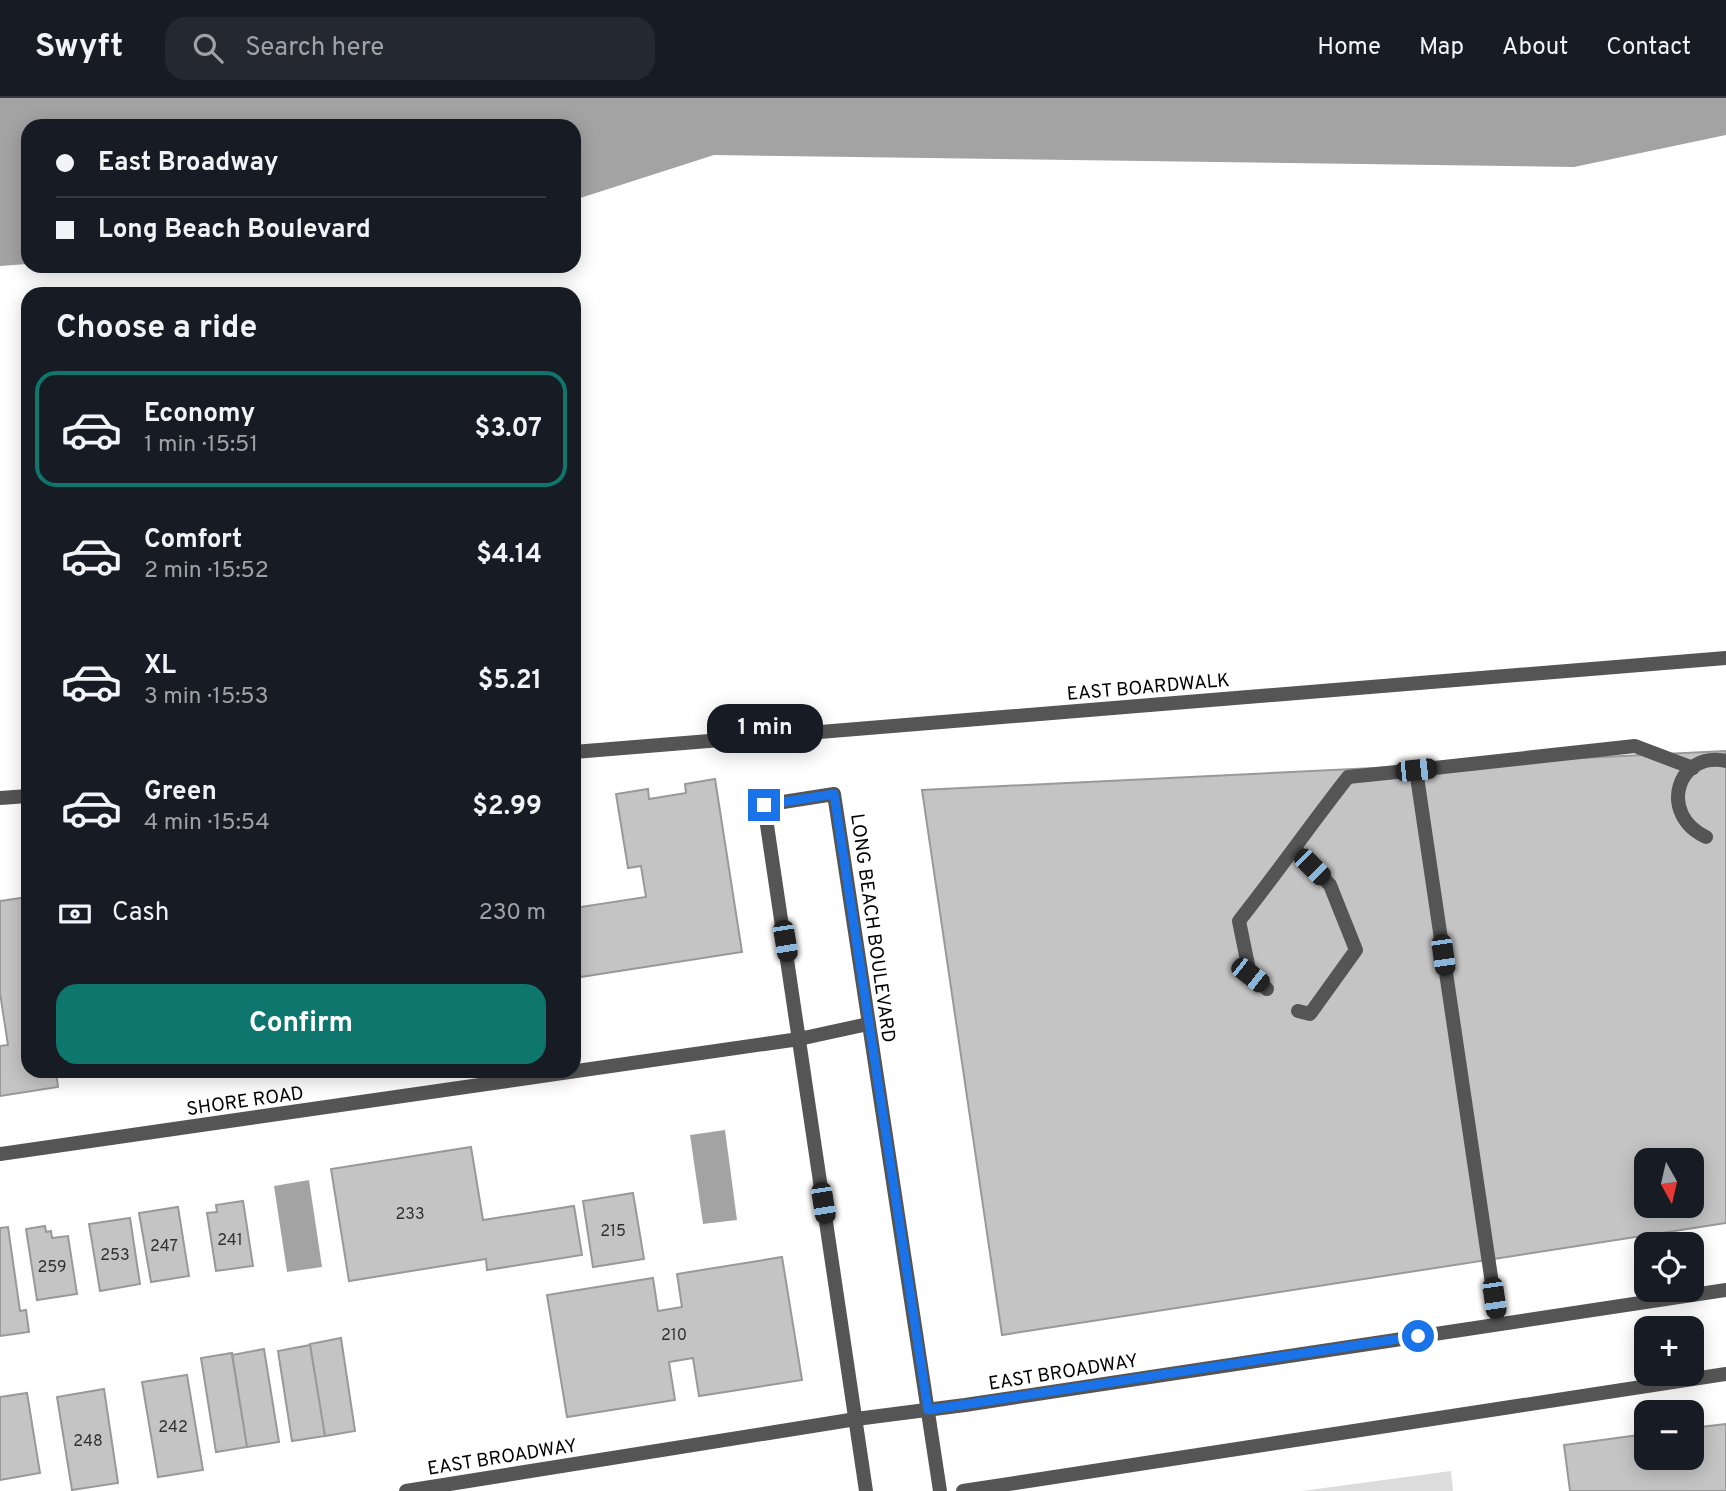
<!DOCTYPE html>
<html lang="en">
<head>
<meta charset="utf-8">
<style>
  :root { --surface:#171b24; --page:#242831; --text:#f1f3f6; --muted:#9ea1a6; --line:#363941; --accent:#0f766e }
  body { margin:0; font-family:Overpass,sans-serif; background:var(--page); color:var(--text); height:100vh; display:flex; flex-direction:column; font-size:26px; white-space:nowrap }
  * { box-sizing:border-box; margin:0 }
  p { font-size:23px; color:var(--muted) }
  .icon { flex:none; width:38px; height:38px; fill:none; stroke:currentColor; stroke-width:2; stroke-linecap:round; stroke-linejoin:round }
  .map { position:relative; flex:1; overflow:hidden }
  .sheet { position:absolute; left:21px; top:189px; width:560px; height:791px; display:flex; flex-direction:column; background:var(--surface); border-radius:21px; box-shadow:0 4px 18px #0003 }
  .sheet>* { flex:none }
  .top-card { position:absolute; left:21px; top:21px; width:560px; height:154px; border-radius:21px; box-shadow:0 4px 18px #0003; display:grid; align-content:center; height:154px; padding:0 35px; background:var(--surface) }
  .needle { width:46px; rotate:172deg }
  .buttons { position:absolute; left:1634px; top:1050px; display:grid; gap:14px }
  .buttons a { display:grid; place-items:center; width:70px; height:70px; border-radius:14px; background:var(--surface); box-shadow:0 4px 18px #0003; font-size:35px }
  .end { position:absolute; width:32px; height:32px; margin:-16px; border:9px solid #1a73e8; background:#fff; box-shadow:0 0 0 4px #fff }
  .from { border-radius:50% }
  .bubble { position:absolute; height:49px; border-radius:21px; background:var(--surface); box-shadow:0 4px 18px #0003; font-size:23px; font-weight:700; line-height:49px; text-align:center }
  .car { position:absolute; width:21px; height:42px; margin:-21px -10px; border-radius:9px; box-shadow:0 0 5px 2px #0007; background:linear-gradient(#222 24%,#8ab4d8 0 40%,#222 0 76%,#8ab4d8 0 86%,#222 0) }
  .top-card b { display:flex; align-items:center; gap:24px; height:66px; font-size:26px }
  .top-card b+b { border-top:2px solid var(--line) }
  .top-card i { width:18px; height:18px; background:var(--text) }
  ul { padding:0; list-style:none }
  li { display:flex; align-items:center; gap:21px; height:116px; margin:0 14px 10px; padding:0 21px; border:4px solid transparent; border-radius:21px }
  li div { flex:1 }
  li b { display:block; font-size:26px }
  li em { font-style:normal; font-weight:700 }
  li.current { border-color:var(--accent) }
  li>.icon { width:63px; height:63px; stroke-width:1.5 }
  h2 { padding:0 35px; font-size:32px; line-height:84px }
  .pay { display:flex; align-items:center; gap:18px; height:77px; padding:0 35px; font-size:26px }
  .pay p { margin-inline-start:auto }
  .action { display:flex; gap:14px; margin-top:auto; padding:14px 35px }
  .action a { flex:1; height:80px; border-radius:21px; background:var(--accent); color:#fff; font-size:28px; font-weight:700; line-height:80px; text-align:center }
  header { display:flex; align-items:center; gap:42px; box-sizing:border-box; height:98px; padding:0 35px; background:var(--surface); border-bottom:2px solid var(--line) }
  header strong { font-size:33px }
  nav { display:flex; gap:38px; margin-inline-start:auto; font-size:24px }
  .search { width:490px; height:63px; background:var(--page); display:flex; align-items:center; gap:18px; box-sizing:border-box; padding:0 24px; border-radius:21px; color:var(--muted); font-size:26px }
  .map>svg:first-child { display:block }
  .green { fill:#dcdcdc }
  .water { fill:#a3a3a3 }
  .building { fill:#c4c4c4; stroke:#999; stroke-width:2; fill-rule:evenodd }
  .lines { fill:none; stroke-linecap:round; stroke-linejoin:round }
  .lane { stroke:#555; stroke-width:14 }
  .street { stroke:#555; stroke-width:14 }
  .route { stroke:#1a73e8; stroke-width:9 }
  .labels { text-anchor:middle; stroke-width:6; stroke-linejoin:round; paint-order:stroke }
  .number-label { font-size:16px; fill:#313131 }
  .street-label { font-size:19px; fill:#000; stroke:#fff }
</style>
</head>
<body>
<header>
<strong>Swyft</strong>
<div class="search"><svg class="icon" aria-label="search" viewBox="0 0 24 24"><circle cx="10" cy="10" r="6"/><path d="M15 15l6 6"/></svg>Search here</div>
<nav><a>Home</a><a>Map</a><a>About</a><a>Contact</a></nav>
</header>
<div class="map">
<svg width="1726" height="1393" viewBox="0 0 1726 1393">
  <rect width="100%" height="100%" fill="#fff"/>
  <!-- green -->
  <path class="green" d="M 1451,1373 L 1453,1393 L 1302,1393 Z"/>
  <!-- water -->
  <path class="water" d="M 0,0 L 1726,0 L 1726,37 L 1574,69 L 714,57 L 574,102 L 574,28 L 28,28 L 28,166 L 0,168 Z
    M 725,1032 L 737,1122 L 703,1126 L 690,1037 Z
    M 309,1082 L 322,1169 L 287,1174 L 274,1088 Z"/>
  <!-- building -->
  <path class="building" d="M 1726,653 L 1726,1125 L 1002,1237 L 922,692 ZM 1647,1062 L 1692,1062 L 1692,1108 L 1647,1108 Z
    M 715,681 L 742,854 L 574,880 L 574,810 L 646,799 L 641,768 L 628,770 L 616,696 L 648,691 L 649,701 L 686,695 L 685,686 Z
    M 28,799 L 28,973 L 56,973 L 58,989 L 0,998 L 0,948 L 8,947 L 0,895 L 0,803 Z
    M 471,1049 L 483,1122 L 574,1108 L 582,1157 L 487,1172 L 486,1161 L 349,1183 L 331,1071 Z
    M 633,1095 L 644,1161 L 593,1169 L 583,1103 Z
    M 243,1103 L 253,1168 L 216,1173 L 207,1115 L 217,1114 L 216,1107 Z
    M 178,1109 L 189,1178 L 151,1184 L 139,1115 Z
    M 130,1120 L 140,1186 L 100,1193 L 89,1126 Z
    M 45,1128 L 46,1134 L 51,1133 L 52,1140 L 68,1138 L 77,1196 L 37,1202 L 26,1131 Z
    M 8,1129 L 20,1213 L 26,1212 L 29,1234 L 0,1238 L 0,1130 Z
    M 782,1159 L 802,1282 L 699,1298 L 693,1260 L 669,1264 L 675,1302 L 567,1319 L 547,1197 L 653,1180 L 658,1213 L 682,1209 L 677,1176 Z
    M 341,1240 L 355,1333 L 325,1338 L 310,1246 Z
    M 310,1247 L 325,1338 L 292,1343 L 278,1253 Z
    M 264,1251 L 279,1344 L 247,1349 L 232,1257 Z
    M 232,1255 L 247,1349 L 216,1354 L 201,1260 Z
    M 187,1277 L 203,1372 L 158,1379 L 142,1284 Z
    M 104,1291 L 118,1385 L 72,1392 L 57,1299 Z
    M 27,1295 L 40,1375 L 0,1382 L 0,1299 Z
    M 1726,1326 L 1726,1393 L 1570,1393 L 1564,1347 L 1647,1336 L 1647,1360 L 1692,1360 L 1692,1330 Z"/>
  <g class="lines">
    <!-- lane -->
    <path class="lane" d="M 1706,739 C 1657,716 1678,652 1726,663
      M 1295,751 L 1330,787 L 1356,852 L 1310,916 L 1298,913
      M 1267,891 L 1250,877 L 1239,823 C 1277,775 1311,726 1348,679 L 1416,672
      M 1498,1226 L 1416,672 L 1635,648 L 1693,670"/>
    <!-- street -->
    <path class="street" d="M 574,654 L 1726,560
      M 0,700 L 28,698
      M 0,1056 L 799,941 L 868,926
      M 406,1393 L 856,1321 L 965,1307 L 1726,1192
      M 866,1393 L 764,707 L 834,696 L 940,1393
      M 963,1393 L 1726,1276"/>
  </g>
  <g class="lines">
    <!-- route -->
    <path class="route" d="M 764,707 L 834,696 L 928,1312 L 1418,1238"/>
  </g>
  <g class="labels">
    <!-- number labels -->
    <g class="number-label">
      <text x="410" y="1121">233</text>
      <text x="613" y="1138">215</text>
      <text x="230" y="1147">241</text>
      <text x="164" y="1153">247</text>
      <text x="115" y="1162">253</text>
      <text x="52" y="1174">259</text>
      <text x="674" y="1242">210</text>
      <text x="173" y="1334">242</text>
      <text x="88" y="1348">248</text>
    </g>
    <!-- street labels -->
    <g class="street-label">
      <text transform="translate(1148 588) rotate(-5)" y="7">EAST BOARDWALK</text>
      <text transform="translate(874 830) rotate(82)" y="7">LONG BEACH BOULEVARD</text>
      <text transform="translate(245 1002) rotate(-8)" y="7">SHORE ROAD</text>
      <text transform="translate(1063 1273) rotate(-9)" y="7">EAST BROADWAY</text>
      <text transform="translate(502 1358) rotate(-9)" y="7">EAST BROADWAY</text>
    </g>
  </g>
</svg>
<div class="buttons">
<a><svg class="needle" viewBox="-14 -14 28 28"><path d="M0-13l5 13h-10z" fill="#e53935"/><path d="M0 13l5-13h-10z" fill="#9ea1a6"/></svg></a>
<a><svg class="icon" aria-label="locate" viewBox="0 0 24 24"><circle cx="12" cy="12" r="6"/><path d="M12 2v4M12 18v4M2 12h4M18 12h4"/></svg></a>
<a>+</a>
<a>−</a>
</div>
<i class="end from" style="left:1418px;top:1238px"></i>
<i class="end" style="left:764px;top:707px"></i>
<div class="bubble" style="left:707px;top:606px;width:116px">1 min</div>
<i class="car" style="left:1416px;top:672px;rotate:84deg"></i>
<i class="car" style="left:1312px;top:769px;rotate:135deg"></i>
<i class="car" style="left:785px;top:843px;rotate:171deg"></i>
<i class="car" style="left:1443px;top:857px;rotate:172deg"></i>
<i class="car" style="left:1250px;top:877px;rotate:128deg"></i>
<i class="car" style="left:823px;top:1105px;rotate:171deg"></i>
<i class="car" style="left:1494px;top:1200px;rotate:172deg"></i>
<div class="top-card">
<b><i class="from"></i>East Broadway</b>
<b><i></i>Long Beach Boulevard</b>
</div>
<section class="sheet">
<h2>Choose a ride</h2>
<ul>
<li class="current"><svg class="icon" aria-label="car" viewBox="0 0 24 24"><path d="M5 17H2v-5l4-1 3-4h7l3 4 3 1v5h-3M9 17h6M6 11h13"/><circle cx="7" cy="17" r="2"/><circle cx="17" cy="17" r="2"/></svg><div><b>Economy</b><p>1 min · 15:51</p></div><em>$3.07</em></li>
<li><svg class="icon" aria-label="car" viewBox="0 0 24 24"><path d="M5 17H2v-5l4-1 3-4h7l3 4 3 1v5h-3M9 17h6M6 11h13"/><circle cx="7" cy="17" r="2"/><circle cx="17" cy="17" r="2"/></svg><div><b>Comfort</b><p>2 min · 15:52</p></div><em>$4.14</em></li>
<li><svg class="icon" aria-label="car" viewBox="0 0 24 24"><path d="M5 17H2v-5l4-1 3-4h7l3 4 3 1v5h-3M9 17h6M6 11h13"/><circle cx="7" cy="17" r="2"/><circle cx="17" cy="17" r="2"/></svg><div><b>XL</b><p>3 min · 15:53</p></div><em>$5.21</em></li>
<li><svg class="icon" aria-label="car" viewBox="0 0 24 24"><path d="M5 17H2v-5l4-1 3-4h7l3 4 3 1v5h-3M9 17h6M6 11h13"/><circle cx="7" cy="17" r="2"/><circle cx="17" cy="17" r="2"/></svg><div><b>Green</b><p>4 min · 15:54</p></div><em>$2.99</em></li>
</ul>
<div class="pay"><svg class="icon" aria-label="cash" viewBox="0 0 24 24"><path d="M3 7h18v10H3z"/><circle cx="12" cy="12" r="2"/></svg>Cash<p>230 m</p></div>
<div class="action"><a>Confirm</a></div>
</section>
</div>
</body>
</html>
